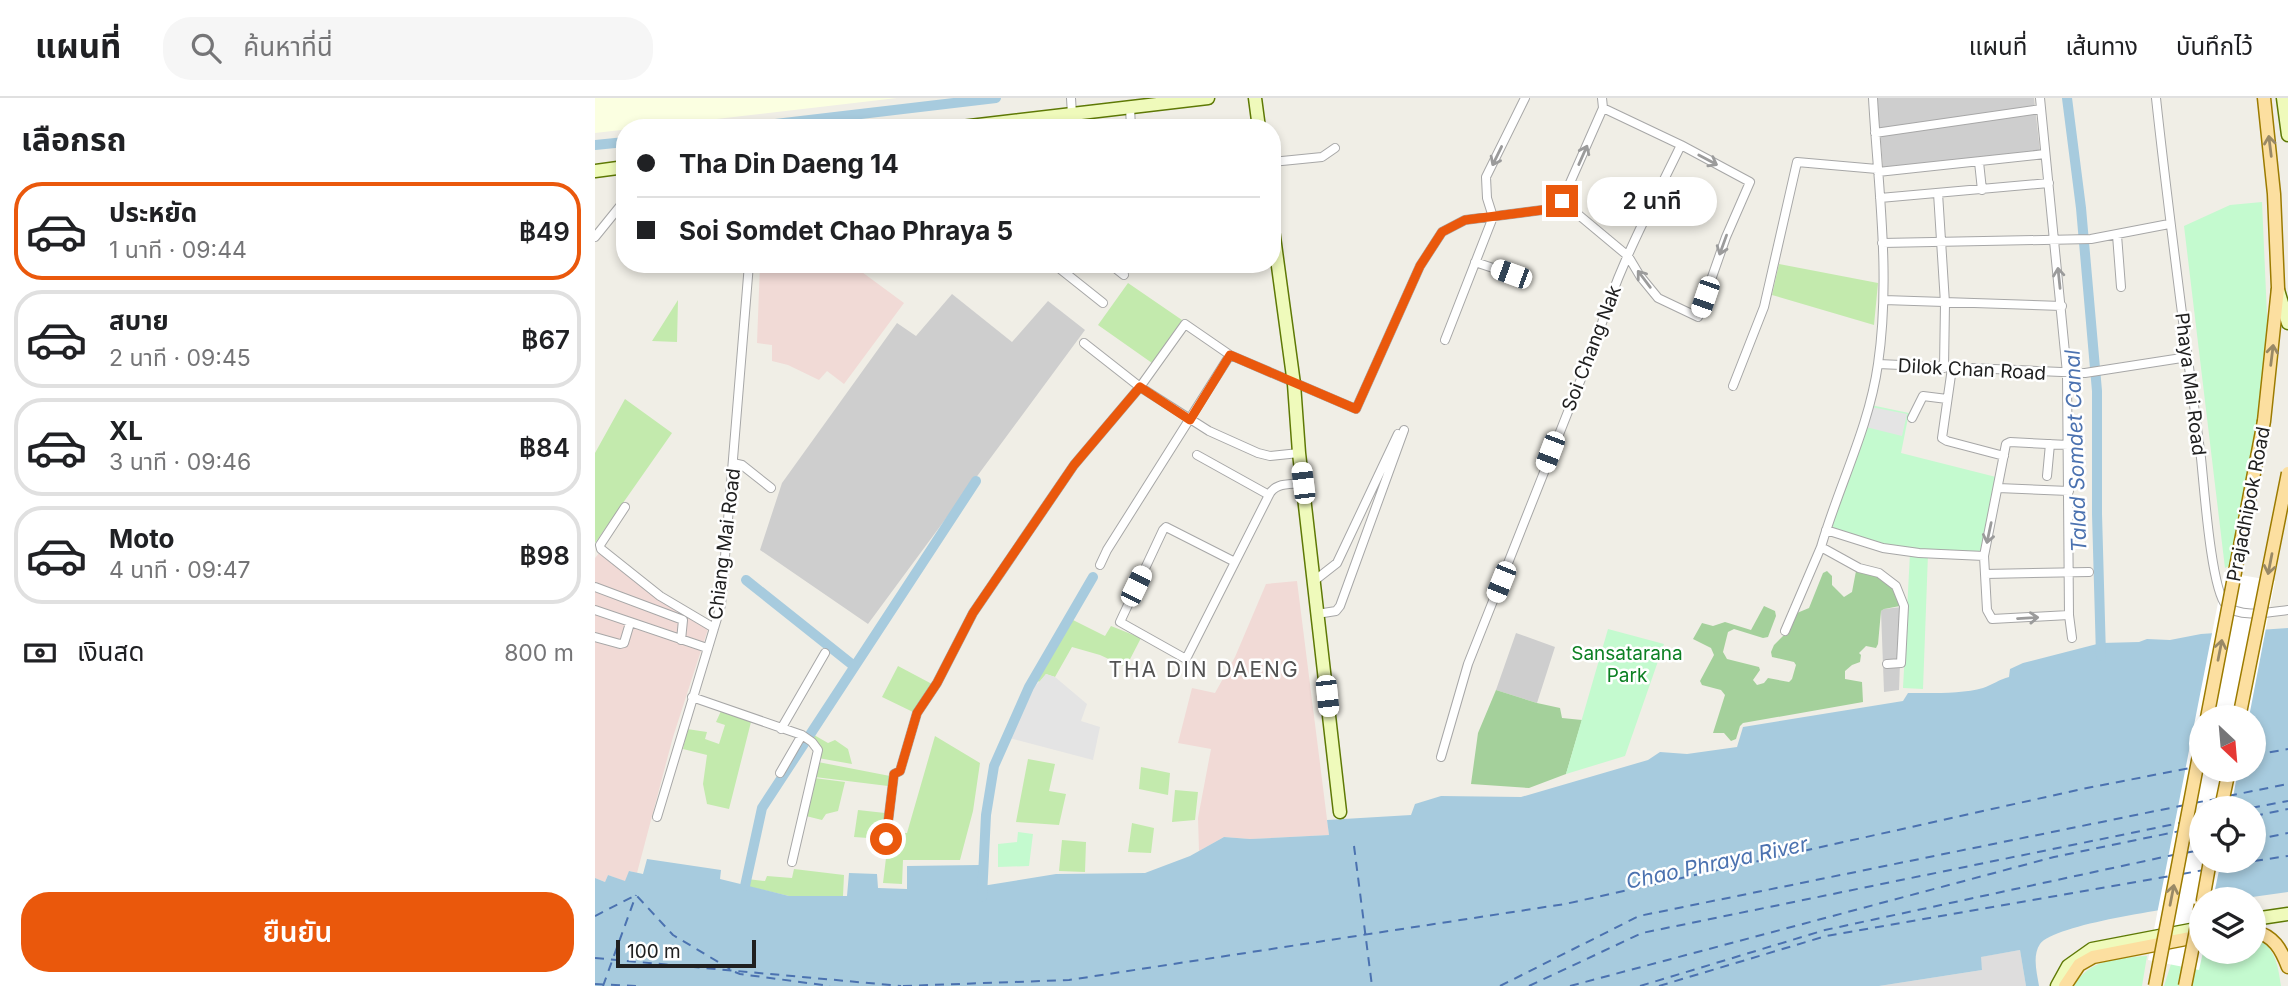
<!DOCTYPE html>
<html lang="th">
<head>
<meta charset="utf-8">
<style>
  :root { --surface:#fff; --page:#f6f6f6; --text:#202124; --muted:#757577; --line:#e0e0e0; --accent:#ea580c }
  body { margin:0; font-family:Inter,"Noto Sans Thai",sans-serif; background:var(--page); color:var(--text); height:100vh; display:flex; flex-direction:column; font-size:26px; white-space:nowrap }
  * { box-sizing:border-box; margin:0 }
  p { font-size:23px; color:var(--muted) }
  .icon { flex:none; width:38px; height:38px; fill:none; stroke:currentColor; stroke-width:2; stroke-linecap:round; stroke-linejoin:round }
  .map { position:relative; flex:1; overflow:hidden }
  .drawer { display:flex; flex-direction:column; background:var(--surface); width:595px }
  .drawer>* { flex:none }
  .banner { position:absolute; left:21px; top:21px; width:665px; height:154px; border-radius:28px; box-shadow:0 4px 10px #0003; display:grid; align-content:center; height:154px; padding:0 21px; background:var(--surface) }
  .needle { width:46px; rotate:154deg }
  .fabs { position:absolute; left:1594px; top:607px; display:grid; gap:14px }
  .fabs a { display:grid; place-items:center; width:77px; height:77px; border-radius:50%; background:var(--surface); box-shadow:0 4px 10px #0003; font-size:35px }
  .scale { position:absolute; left:21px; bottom:18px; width:140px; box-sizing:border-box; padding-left:7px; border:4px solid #202020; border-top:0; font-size:19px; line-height:24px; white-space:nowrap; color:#202020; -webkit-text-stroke:5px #fff; paint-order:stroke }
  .end { position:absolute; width:32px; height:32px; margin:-16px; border:9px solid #ea580c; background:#fff; box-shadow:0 0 0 4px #fff }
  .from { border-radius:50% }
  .bubble { position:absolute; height:49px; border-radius:24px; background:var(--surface); box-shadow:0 4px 10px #0003; font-size:23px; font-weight:600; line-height:49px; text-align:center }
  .car { position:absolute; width:21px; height:42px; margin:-21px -10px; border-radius:9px; box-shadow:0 0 5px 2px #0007; background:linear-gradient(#fff 24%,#345 0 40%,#fff 0 76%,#345 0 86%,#fff 0) }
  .banner b { display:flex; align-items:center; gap:24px; height:66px; font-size:26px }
  .banner b+b { border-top:2px solid var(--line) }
  .banner i { width:18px; height:18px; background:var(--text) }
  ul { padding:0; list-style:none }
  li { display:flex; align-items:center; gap:21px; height:98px; margin:0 14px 10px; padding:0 7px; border:4px solid var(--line); border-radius:28px }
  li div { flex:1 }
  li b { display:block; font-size:26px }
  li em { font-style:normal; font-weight:600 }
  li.selected { border-color:var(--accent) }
  li>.icon { width:63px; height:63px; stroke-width:1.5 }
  h2 { padding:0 21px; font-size:32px; line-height:84px }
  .pay { display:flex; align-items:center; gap:18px; height:77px; padding:0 21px; font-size:26px }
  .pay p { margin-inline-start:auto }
  .primary-button { display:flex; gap:14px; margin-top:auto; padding:14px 21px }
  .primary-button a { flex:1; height:80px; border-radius:28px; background:var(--accent); color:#fff; font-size:28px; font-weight:600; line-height:80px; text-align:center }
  header { display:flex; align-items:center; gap:42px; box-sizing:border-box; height:98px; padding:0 35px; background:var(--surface); border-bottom:2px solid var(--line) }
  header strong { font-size:33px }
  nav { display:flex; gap:38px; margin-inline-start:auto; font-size:24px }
  .search { width:490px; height:63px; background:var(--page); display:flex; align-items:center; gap:18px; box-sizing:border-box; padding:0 24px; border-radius:28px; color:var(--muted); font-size:26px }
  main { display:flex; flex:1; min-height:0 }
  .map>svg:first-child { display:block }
  .residential { fill:#dedddd }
  .commercial { fill:#f1dad6 }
  .education { fill:#fbffe1 }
  .religious { fill:#cecece }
  .grass { fill:#c3eaad }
  .forest { fill:#a4d09b }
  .park { fill:#c4facf }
  .parking { fill:#e4e4e4 }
  .water { fill:#a7cbde; fill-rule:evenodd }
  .pier { fill:#fff }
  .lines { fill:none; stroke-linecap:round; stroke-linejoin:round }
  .canal { stroke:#a7cbde; stroke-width:10 }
  .ferry { stroke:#4b72b0; stroke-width:2; stroke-dasharray:9 7; stroke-linecap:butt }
  .street-casing { stroke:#a7a7a7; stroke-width:10 }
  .secondary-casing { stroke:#5e7905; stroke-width:15 }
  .primary-casing { stroke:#9c7b00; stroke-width:15 }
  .street { stroke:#fff; stroke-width:8 }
  .secondary { stroke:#effabb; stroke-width:12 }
  .primary { stroke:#fcdfa0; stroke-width:12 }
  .primary-bridge-casing { stroke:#9c7b00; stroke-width:15; stroke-linecap:butt }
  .primary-bridge { stroke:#fcdfa0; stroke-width:12 }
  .oneway { stroke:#998966 }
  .oneway2 { stroke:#9b9b9b }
  .route { stroke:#ea580c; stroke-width:9 }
  .labels { text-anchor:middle; stroke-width:5; stroke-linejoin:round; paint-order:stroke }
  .street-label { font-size:19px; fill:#202020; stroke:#fff }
  .park-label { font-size:19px; fill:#0c8023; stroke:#fff }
  .water-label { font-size:21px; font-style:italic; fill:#4b72b0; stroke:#fff }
  .neighbourhood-label { font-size:21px; letter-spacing:2px; fill:#535353; stroke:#fff }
</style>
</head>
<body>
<header>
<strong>แผนที่</strong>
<div class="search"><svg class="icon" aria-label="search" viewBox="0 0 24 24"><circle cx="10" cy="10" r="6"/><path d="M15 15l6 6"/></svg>ค้นหาที่นี่</div>
<nav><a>แผนที่</a><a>เส้นทาง</a><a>บันทึกไว้</a></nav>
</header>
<main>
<section class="drawer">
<h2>เลือกรถ</h2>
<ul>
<li class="selected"><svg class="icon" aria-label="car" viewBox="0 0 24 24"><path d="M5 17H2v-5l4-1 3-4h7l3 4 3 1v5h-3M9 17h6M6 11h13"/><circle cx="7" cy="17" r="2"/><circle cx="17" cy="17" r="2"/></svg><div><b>ประหยัด</b><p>1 นาที · 09:44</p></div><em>฿49</em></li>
<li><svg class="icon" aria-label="car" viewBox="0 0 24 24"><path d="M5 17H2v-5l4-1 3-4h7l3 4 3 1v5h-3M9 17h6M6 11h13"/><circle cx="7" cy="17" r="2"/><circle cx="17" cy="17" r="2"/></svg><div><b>สบาย</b><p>2 นาที · 09:45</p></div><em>฿67</em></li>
<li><svg class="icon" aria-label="car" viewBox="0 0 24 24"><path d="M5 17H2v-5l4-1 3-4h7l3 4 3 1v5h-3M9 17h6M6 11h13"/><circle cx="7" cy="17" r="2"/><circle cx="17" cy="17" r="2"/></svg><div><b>XL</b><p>3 นาที · 09:46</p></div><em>฿84</em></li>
<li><svg class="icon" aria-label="car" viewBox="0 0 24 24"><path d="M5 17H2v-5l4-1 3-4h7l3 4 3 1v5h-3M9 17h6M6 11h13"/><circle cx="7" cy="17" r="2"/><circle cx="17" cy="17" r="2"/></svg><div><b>Moto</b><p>4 นาที · 09:47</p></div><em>฿98</em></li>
</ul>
<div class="pay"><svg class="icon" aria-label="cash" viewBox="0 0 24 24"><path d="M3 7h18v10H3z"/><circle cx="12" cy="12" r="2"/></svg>เงินสด<p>800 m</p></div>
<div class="primary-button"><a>ยืนยัน</a></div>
</section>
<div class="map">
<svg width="1693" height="888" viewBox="0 0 1693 888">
  <rect width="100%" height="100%" fill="#f0eee6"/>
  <!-- residential -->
  <path class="residential" d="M 1425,852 L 1431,888 L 1284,888 L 1387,872 L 1385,859 Z"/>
  <!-- commercial -->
  <path class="commercial" d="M 165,166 L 256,166 L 309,205 L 249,286 L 232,273 L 224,282 L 193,267 L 177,263 L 177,247 L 162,245 Z
    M 5,454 L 113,531 L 78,639 L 42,775 L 35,773 L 31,784 L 13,777 L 10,784 L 0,780 L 0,460 Z
    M 702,483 L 734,737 L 655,741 L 629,739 L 604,753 L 603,720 L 616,651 L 583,645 L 597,590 L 620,595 L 640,559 L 671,486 Z"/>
  <!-- education -->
  <path class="education" d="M 0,0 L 302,0 L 0,35 Z"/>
  <!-- religious -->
  <path class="religious" d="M 1282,0 L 1439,0 L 1445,53 L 1288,69 Z
    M 357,196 L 417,244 L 453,203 L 490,232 L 273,526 L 165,452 L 187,385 L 302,225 L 321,238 Z
    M 1307,509 L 1304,592 L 1289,594 L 1286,513 L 1289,511 Z
    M 921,535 L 960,549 L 942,605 L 901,592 Z"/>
  <!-- grass -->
  <path class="grass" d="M 1184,166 L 1283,185 L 1279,227 L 1177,197 Z
    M 533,185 L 587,222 L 557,265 L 503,227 Z
    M 83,202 L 82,244 L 57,243 Z
    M 30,301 L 77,335 L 0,445 L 0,355 Z
    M 476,521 L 510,538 L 516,528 L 546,540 L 531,569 L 505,557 L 477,549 L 460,579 L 451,576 L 445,584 L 439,582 Z
    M 303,568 L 337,586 L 318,614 L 287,599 Z
    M 126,613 L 156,624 L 134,711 L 112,706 L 108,686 L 112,657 L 88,651 L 92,631 L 112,634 L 110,641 L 124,646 L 130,627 L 121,624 Z
    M 219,637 L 233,645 L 240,642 L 253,651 L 257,666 L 223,660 L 216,640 Z
    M 340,638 L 385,665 L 378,713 L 365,762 L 308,762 L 307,786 L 288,785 L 294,735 L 312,735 Z
    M 433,661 L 460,666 L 454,693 L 471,696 L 464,727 L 421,724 Z
    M 223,664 L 295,678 L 293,688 L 220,679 Z
    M 546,669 L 575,675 L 573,697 L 544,691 Z
    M 219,680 L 250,684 L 243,713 L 231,716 L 227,722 L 211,718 Z
    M 580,692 L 603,694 L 600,722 L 577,724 Z
    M 263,712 L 290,715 L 287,741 L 259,739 Z
    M 537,725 L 559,730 L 556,755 L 533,754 Z
    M 467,742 L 491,744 L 490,774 L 464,773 Z
    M 199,771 L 249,777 L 248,798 L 194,798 L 150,788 L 152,781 L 170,783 L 172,778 L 197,780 Z"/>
  <!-- forest -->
  <path class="forest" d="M 1232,473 L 1237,478 L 1237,487 L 1249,499 L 1257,494 L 1261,473 C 1285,479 1299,482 1305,508 L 1289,511 L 1286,513 L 1283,546 L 1281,550 L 1271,548 L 1264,555 L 1266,557 L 1265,564 L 1257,567 L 1250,573 L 1250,581 L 1267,584 L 1268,604 L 1148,625 L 1145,628 L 1141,641 L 1136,643 L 1129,635 L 1118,635 L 1130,597 L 1126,592 L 1107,587 L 1105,583 L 1119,557 L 1116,550 L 1098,541 L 1107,525 L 1118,528 L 1130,524 L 1156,532 L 1169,508 L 1180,513 L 1181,518 L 1173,539 L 1168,540 L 1139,531 L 1133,534 L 1128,554 L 1132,561 L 1164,569 L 1165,572 L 1158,582 L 1162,587 L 1169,585 L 1173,580 L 1194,584 L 1197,581 L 1201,567 L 1199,564 L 1177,559 L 1176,554 L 1179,547 L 1191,535 L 1202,515 L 1214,510 L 1228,475 Z
    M 901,592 L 942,605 L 965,610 L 967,620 L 987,622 L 971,676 L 934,690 L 876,686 L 883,635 Z"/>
  <!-- park -->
  <path class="park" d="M 1667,104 L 1673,240 L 1665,319 L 1636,467 L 1630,470 L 1589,128 L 1635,107 Z
    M 1276,307 L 1314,315 L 1306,355 L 1401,379 L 1386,454 L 1288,449 L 1233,432 Z
    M 1315,455 L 1333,456 L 1328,591 L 1308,590 Z
    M 1013,531 L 1069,546 L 1030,658 L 971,676 Z
    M 423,734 L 438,736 L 434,768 L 403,769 L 403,746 L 422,744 Z
    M 1659,838 C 1680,849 1683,866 1686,888 L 1569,888 L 1576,866 L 1606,854 L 1659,854 Z
    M 1552,858 L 1547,888 L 1479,888 C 1494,861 1523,860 1552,858 Z"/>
  <!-- parking -->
  <path class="parking" d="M 1276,309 L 1312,316 L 1307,338 L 1271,329 Z
    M 451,576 L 460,579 L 492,606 L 486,623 L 505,629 L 498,662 L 414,640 L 435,594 Z"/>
  <!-- water -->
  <path class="water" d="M 1693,530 L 1693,794 L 1643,801 L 1606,802 L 1606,806 C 1578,810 1460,826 1445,846 C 1437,858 1442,875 1444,888 L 1431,888 L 1425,852 L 1386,859 L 1387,872 L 1284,888 L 0,888 L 0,780 L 10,784 L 13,777 L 30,783 L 34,773 L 48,776 L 52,761 L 126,772 L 125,781 L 194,798 L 252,798 L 254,775 L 282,776 L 283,790 L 312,791 L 312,768 L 384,767 L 387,788 L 461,776 L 550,775 L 595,758 L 629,739 L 655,741 L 734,737 L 732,722 L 816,717 L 820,706 L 846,698 L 926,699 L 1053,662 L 1065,654 L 1092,656 L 1142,649 L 1148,629 L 1308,603 L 1313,595 C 1335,595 1368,596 1388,590 C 1397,587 1405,581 1414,579 L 1415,571 L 1428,565 L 1506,545 L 1544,544 L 1552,541 L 1575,542 L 1606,536 ZM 1606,620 L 1659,620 L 1659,672 L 1606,672 ZM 1606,710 L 1659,710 L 1659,763 L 1606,763 Z"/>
  <!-- pier -->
  <path class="pier" d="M 1629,474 L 1680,483 L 1654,619 L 1606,620 L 1606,672 L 1643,672 L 1636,710 L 1606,710 L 1606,763 L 1626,763 L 1618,801 L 1606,802 L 1608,854 L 1604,872 L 1553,862 Z"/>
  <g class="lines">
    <!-- canal -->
    <path class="canal" d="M 1472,0 L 1486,110 L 1502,293 L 1502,416 L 1506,558
      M 147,30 L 401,0
      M 0,47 L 30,44
      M 151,482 L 259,568
      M 150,788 L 167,710 L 381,383
      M 387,799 L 391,717 L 399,668 L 434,589 L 498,479"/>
    <!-- ferry -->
    <path class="ferry" d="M 1659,657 L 1693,651
      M 1633,698 L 1693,686
      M 1599,705 L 1621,701
      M 1656,710 L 1693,703
      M 1659,718 L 1693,711
      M 1597,723 L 1606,721
      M 1597,731 L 1606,729
      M 1659,742 L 1693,735
      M 759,748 L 777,888
      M 1590,755 L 1606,752
      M 1659,763 L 1693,758
      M 1618,770 L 1658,763
      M 1587,776 L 1609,772
      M 0,818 L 41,797 L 78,837 L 135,871
      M 0,860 L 306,888
      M 140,874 L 145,876 L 235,888
      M 0,886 L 41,888
      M 8,888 L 41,797
      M 308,888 L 474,882 L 970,806 L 1487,691 L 1595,670
      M 905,888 L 1044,818 L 1590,707
      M 934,888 L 1047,835 L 1585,725
      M 975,888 L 1459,759 L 1585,733
      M 1045,888 L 1230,832 L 1578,757
      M 1064,888 L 1231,838 L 1575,778"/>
    <!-- street casing -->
    <g class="street-casing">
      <path id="street" d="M 476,0 L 477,16
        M 1278,0 C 1283,88 1296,178 1283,266 C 1274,330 1244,387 1226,449 L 1264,470 L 1284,475 L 1301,488 L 1309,508 L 1306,565 L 1292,566
        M 1445,0 L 1472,275 L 1474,517 L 1477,540
        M 1561,0 C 1574,120 1590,240 1606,360 C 1609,387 1616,491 1631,507 C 1644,521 1676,514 1693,512
        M 535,9 L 536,30
        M 1280,35 L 1446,11
        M 677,64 L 727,59 L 740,50
        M 1384,64 L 1387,92
        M 1283,74 L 1450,56
        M 1343,95 L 1350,205 L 1349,270
        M 1285,100 L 1454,85
        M 967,103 L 1033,158 L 1045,178 L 1063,200 L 1103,219 L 1131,139 L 1155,84 L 1086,47 L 1008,10
        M 1522,137 L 1526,189
        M 0,139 L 30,102
        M 1287,145 L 1496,141 L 1574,126
        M 880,164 L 916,176
        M 459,166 L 508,205
        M 515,166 L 529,177
        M 271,168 L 273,166
        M 1289,202 L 1467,208
        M 850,242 L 898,119 L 892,100 L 891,79 L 930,0
        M 489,245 L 545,289 L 614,333 L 663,355 L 675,358 L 704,355
        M 1283,266 L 1490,275 L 1593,259
        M 1357,270 L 1347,340 L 1352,343 L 1409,358
        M 1138,288 L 1169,209 L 1202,64 L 1282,71
        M 1317,320 L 1328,298 L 1352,301
        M 1473,347 L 1415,344 L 1411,346 L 1389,458 L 1392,512 L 1397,521 L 1474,517
        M 602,357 L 674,397
        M 138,365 L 147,367 L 176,390
        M 1452,378 L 1455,346
        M 1403,390 L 1474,393
        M 30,409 L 5,447 L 6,451 L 65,498 L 119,530
        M 1231,432 L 1288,450 L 1324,455 L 1389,458
        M 640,464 L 571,429 L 568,432 L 525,524 L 591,561 L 674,397 C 680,384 695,387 708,385
        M 505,467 L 512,452 L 635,257
        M 1390,476 L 1494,474
        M 719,483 L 742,465 L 803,336
        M 0,489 L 88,522 L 86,542
        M 0,512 L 112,550
        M 722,516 L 741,513 L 745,508 L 809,332
        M 1190,533 L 1226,449
        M 0,539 L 25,546 L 29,545 L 35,525
        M 97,599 L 207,637 L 217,644 L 223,652 L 197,764
        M 186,631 L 230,555
        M 846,659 L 873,566 L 1003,238 C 1022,171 1056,109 1086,47
        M 185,675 L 207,637
        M 62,719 L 126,507 L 154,166
        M 291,741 L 299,676 L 305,673 L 322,615 L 342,585 L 378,515 L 479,367 L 545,289 L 590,226 L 635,257 L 761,311 L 825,168 L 847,134 L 870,122 L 955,111 L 967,103 L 1008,10 L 1007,0"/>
    </g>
    <!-- secondary casing -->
    <g class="secondary-casing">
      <path id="secondary" d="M 660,0 L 664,30
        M 1688,0 L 1693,37
        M 358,30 L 613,0
        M 0,73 L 30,69
        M 677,124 L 699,286 L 704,355 L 745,714
        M 1683,192 L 1693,225
        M 1659,821 L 1693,816
        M 1462,888 L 1473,868 L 1497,851 L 1606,830"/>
    </g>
    <!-- primary casing -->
    <g class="primary-casing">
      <path id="primary" d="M 1669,0 L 1679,96 L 1683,190 L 1669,323
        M 1626,710 L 1634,672
        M 1608,802 L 1615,763
        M 1659,833 C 1679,838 1686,851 1693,869
        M 1470,888 L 1484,867 L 1498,859 L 1606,838"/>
    </g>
    <!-- street -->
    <use href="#street" class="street"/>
    <!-- secondary -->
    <use href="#secondary" class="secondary"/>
    <!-- primary -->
    <use href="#primary" class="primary"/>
    <!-- primary-bridge casing -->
    <g class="primary-bridge-casing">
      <path id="primary-bridge" d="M 1612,620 L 1669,323
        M 1644,620 L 1693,375
        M 1560,888 L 1606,647
        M 1590,888 L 1606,807"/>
    </g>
    <!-- primary-bridge -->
    <use href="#primary-bridge" class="primary-bridge"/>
  </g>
  <!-- one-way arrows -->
  <defs><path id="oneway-shaft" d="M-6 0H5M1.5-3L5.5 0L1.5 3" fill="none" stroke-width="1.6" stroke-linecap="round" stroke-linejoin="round" transform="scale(1.75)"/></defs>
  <g class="oneway">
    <use href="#oneway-shaft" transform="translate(1675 48) rotate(-97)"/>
    <use href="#oneway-shaft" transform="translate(1677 257) rotate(-83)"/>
    <use href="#oneway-shaft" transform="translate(1675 466) rotate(101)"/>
    <use href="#oneway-shaft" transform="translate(1625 552) rotate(-79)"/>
    <use href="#oneway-shaft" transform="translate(1577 797) rotate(-79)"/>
  </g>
  <g class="oneway2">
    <use href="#oneway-shaft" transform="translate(988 57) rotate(-66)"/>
    <use href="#oneway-shaft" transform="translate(902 58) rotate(116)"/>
    <use href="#oneway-shaft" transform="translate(1113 62) rotate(28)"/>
    <use href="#oneway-shaft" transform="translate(1128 147) rotate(110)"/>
    <use href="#oneway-shaft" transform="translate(1464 180) rotate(-96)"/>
    <use href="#oneway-shaft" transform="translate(1049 181) rotate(-127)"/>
    <use href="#oneway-shaft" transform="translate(1394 435) rotate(102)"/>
    <use href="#oneway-shaft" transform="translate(1433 520) rotate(-3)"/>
  </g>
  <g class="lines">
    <!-- route -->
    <path class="route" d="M 291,741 L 299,676 L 305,673 L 322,615 L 342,585 L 378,515 L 479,367 L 545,289 L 595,322 L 635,257 L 761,311 L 825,168 L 847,134 L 870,122 L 955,111 L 967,103"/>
  </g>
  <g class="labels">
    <!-- street labels -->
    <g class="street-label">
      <text transform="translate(996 250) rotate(-69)" y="7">Soi Chang Nak</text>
      <text transform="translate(1377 271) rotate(3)" y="7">Dilok Chan Road</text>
      <text transform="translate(1596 286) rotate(83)" y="7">Phaya Mai Road</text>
      <text transform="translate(1653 406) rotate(-79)" y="7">Prajadhipok Road</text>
      <text transform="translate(129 446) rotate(-83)" y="7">Chiang Mai Road</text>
    </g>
    <!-- park labels -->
    <g class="park-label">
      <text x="1032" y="562">Sansatarana<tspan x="1032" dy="22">Park</tspan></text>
    </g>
    <!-- water labels -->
    <g class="water-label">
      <text transform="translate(1481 353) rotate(-92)" y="7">Talad Somdet Canal</text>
      <text transform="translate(1122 765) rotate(-12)" y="7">Chao Phraya River</text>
    </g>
    <!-- neighbourhood labels -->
    <g class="neighbourhood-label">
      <text x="609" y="579">THA DIN DAENG</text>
    </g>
  </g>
</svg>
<div class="fabs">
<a><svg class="needle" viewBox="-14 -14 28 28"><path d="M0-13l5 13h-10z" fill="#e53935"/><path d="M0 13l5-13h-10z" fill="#757577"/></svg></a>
<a><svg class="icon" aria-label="locate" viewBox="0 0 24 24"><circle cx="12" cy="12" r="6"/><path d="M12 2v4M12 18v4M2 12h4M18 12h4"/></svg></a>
<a><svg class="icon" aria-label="layers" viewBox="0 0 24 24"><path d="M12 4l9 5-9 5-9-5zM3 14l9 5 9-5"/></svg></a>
</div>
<div class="scale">100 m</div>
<i class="end from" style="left:291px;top:741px"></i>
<i class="end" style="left:967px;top:103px"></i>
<div class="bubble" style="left:992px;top:79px;width:130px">2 นาที</div>
<i class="car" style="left:916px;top:176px;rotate:290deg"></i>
<i class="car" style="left:1110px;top:199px;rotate:199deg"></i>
<i class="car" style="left:955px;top:354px;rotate:201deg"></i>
<i class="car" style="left:708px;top:385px;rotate:353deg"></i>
<i class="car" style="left:906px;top:484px;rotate:202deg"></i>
<i class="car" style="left:541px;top:488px;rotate:26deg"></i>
<i class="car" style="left:732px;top:598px;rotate:174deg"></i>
<div class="banner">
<b><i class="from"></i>Tha Din Daeng 14</b>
<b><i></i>Soi Somdet Chao Phraya 5</b>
</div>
</div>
</main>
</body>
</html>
